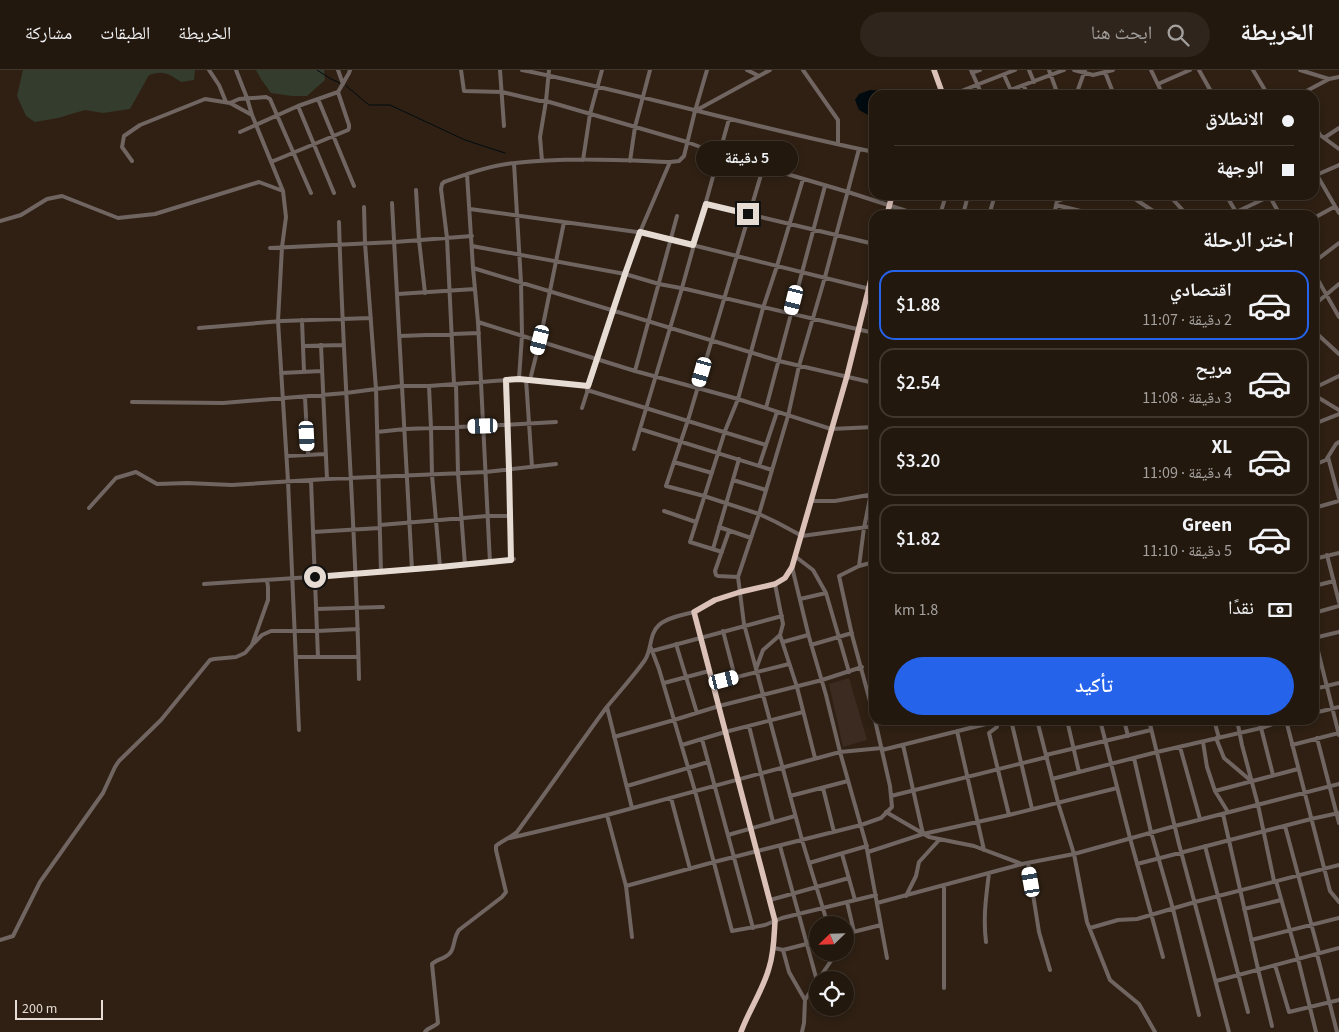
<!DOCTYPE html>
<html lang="ar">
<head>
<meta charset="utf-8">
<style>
  :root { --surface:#23180e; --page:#2f251c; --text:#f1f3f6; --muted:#a3a09e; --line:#40372e; --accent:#2563eb }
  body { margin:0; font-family:"Source Sans 3","Noto Naskh Arabic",sans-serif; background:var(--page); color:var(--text); direction:rtl; height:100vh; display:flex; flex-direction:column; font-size:19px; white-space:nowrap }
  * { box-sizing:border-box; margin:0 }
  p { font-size:16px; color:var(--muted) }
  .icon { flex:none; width:28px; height:28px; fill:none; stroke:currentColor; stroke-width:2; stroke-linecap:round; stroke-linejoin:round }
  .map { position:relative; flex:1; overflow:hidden; direction:ltr }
  .details { position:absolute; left:869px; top:140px; width:450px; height:515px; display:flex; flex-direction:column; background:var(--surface); border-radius:15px; box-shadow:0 2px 8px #0003,0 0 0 1px var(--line); direction:rtl }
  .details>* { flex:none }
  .guide { position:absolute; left:869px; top:20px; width:450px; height:110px; border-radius:15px; box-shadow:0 2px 8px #0003,0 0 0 1px var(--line); direction:rtl; display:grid; align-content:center; height:110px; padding:0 25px; background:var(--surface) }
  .needle { width:32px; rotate:247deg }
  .buttons { position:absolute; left:809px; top:846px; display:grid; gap:10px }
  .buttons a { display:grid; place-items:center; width:45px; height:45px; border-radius:50%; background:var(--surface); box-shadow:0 2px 8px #0003,0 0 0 1px var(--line); font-size:25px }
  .scale { position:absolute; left:15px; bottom:12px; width:88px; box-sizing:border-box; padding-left:5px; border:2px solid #e7dcd4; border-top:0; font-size:14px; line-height:18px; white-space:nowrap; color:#e7dcd4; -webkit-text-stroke:4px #2f2013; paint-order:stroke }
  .end { position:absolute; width:22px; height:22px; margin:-11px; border:6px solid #e7dcd4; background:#111; box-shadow:0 0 0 2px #111 }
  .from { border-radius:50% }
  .bubble { position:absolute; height:35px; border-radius:18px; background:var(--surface); box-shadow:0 2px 8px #0003,0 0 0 1px var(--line); font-size:16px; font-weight:600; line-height:35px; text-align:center; direction:rtl }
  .car { position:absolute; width:15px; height:30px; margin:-15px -8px; border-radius:6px; box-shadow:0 0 4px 1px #0007; background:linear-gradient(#fff 24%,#345 0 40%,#fff 0 76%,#345 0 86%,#fff 0) }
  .guide b { display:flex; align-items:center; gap:18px; height:48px; font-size:19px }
  .guide b+b { border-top:1px solid var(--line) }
  .guide i { width:12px; height:12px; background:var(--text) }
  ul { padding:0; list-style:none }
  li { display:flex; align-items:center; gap:15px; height:70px; margin:0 10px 8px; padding:0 15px; border:2px solid var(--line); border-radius:15px }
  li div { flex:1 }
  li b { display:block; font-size:19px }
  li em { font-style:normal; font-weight:600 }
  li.on { border-color:var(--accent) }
  li>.icon { width:45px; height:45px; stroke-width:1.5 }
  h2 { padding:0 25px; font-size:22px; line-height:60px }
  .pay { display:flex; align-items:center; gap:12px; height:55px; padding:0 25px; font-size:19px }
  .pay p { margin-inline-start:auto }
  .cta { display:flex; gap:10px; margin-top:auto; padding:10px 25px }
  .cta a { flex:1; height:58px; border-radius:30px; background:var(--accent); color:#fff; font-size:20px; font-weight:600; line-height:58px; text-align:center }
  header { display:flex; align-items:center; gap:30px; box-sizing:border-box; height:70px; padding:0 25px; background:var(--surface); border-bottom:1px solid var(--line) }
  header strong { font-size:24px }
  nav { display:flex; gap:28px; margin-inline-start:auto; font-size:18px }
  .search { width:350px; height:45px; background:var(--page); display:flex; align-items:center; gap:12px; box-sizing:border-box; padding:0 18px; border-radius:28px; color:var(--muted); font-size:19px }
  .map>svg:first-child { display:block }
  .education { fill:#3b2b20 }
  .green { fill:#343c2d }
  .water { fill:#000b0f }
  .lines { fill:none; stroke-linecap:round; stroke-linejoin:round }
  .stream { stroke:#000b0f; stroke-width:1 }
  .minor { stroke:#706561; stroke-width:4 }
  .highway { stroke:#dbc1b8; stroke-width:5.5 }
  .route { stroke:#e7dcd4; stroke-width:6 }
</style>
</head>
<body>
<header>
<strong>الخريطة</strong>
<div class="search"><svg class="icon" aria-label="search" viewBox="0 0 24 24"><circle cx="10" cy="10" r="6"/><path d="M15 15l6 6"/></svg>ابحث هنا</div>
<nav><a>الخريطة</a><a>الطبقات</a><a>مشاركة</a></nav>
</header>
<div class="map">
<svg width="1339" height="962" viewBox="0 0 1339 962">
  <rect width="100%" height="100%" fill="#2f2013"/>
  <!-- education -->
  <path class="education" d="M 849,608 L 867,670 L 843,677 L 829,614 Z"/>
  <!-- green -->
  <path class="green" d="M 23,0 L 195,0 L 194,10 L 181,12 C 169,4 164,0 149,5 L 130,39 L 103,43 L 85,40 L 58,48 L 35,52 L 26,46 L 17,26 Z
    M 256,0 L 324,0 L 325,10 L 307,26 L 292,26 L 271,23 L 261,9 Z"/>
  <!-- water -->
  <path class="water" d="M 870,20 L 901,22 L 907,25 L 874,25 L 874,48 L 859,40 L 855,30 L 859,24 Z"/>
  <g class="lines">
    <!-- stream -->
    <path class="stream" d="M 317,0 L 331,9 L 340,13
      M 344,14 L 369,35 L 390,35 L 465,70 L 505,83"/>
    <!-- minor -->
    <path class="minor" d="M 209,0 L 219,15 L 226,32
      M 236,0 L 247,28 L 252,45 L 283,121
      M 338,0 L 343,14
      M 461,0 L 464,21 L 502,22 L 540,31 L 546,31 L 687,72 L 719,84 L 848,122 L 919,145
      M 500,0 L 504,56
      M 522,0 C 640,24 756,58 874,82
      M 747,0 L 759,6
      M 803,0 L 838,50 L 838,74
      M 971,0 L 982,25
      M 1029,0 L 1034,12
      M 1049,0 L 1058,25
      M 1074,0 L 1093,5 L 1113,0
      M 1151,0 L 1163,25
      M 1199,0 L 1213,25
      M 1253,0 L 1268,25
      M 1300,0 L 1329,9 L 1339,7
      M 1105,2 L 1114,25
      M 972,3 L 980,0
      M 1004,5 L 1013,25
      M 1158,14 L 1190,0
      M 1024,15 L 1027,25
      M 951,25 L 1015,0
      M 997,25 L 1064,0
      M 1076,25 L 1085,0
      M 1299,25 L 1329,9
      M 318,29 L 354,116
      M 230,33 L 252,45
      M 298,36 L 334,123
      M 695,41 L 707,0
      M 1314,54 L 1320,65 L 1339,79
      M 240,62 L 298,36 L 338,22 L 349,3 L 350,0
      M 1324,68 L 1339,58
      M 583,90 L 590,44 L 602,0
      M 132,91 L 122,77 L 124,66 L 140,55 L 205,29 L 230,33 L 239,29 L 266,27 L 270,29 L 311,123
      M 542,91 L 540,67 L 546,31 L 549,0
      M 630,91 L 635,57 L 650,0
      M 271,92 L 348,60 L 349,58 L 349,55 L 338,22
      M 514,93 L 521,213 L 522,265 L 519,309
      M 763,98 L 689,347 L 666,416 L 704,426 L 759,444 L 776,452 L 802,466 L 874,456
      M 1314,100 L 1339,143
      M 467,104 L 473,198 L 478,252 L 490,493
      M 1314,106 L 1339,95
      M 416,120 L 419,170 L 425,223
      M 1129,125 L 1159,145
      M 1169,125 L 1187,145
      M 1226,125 L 1236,142
      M 1269,125 L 1280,145
      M 392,133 L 412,500
      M 706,134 L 874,174
      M 1056,135 L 1097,145
      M 364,137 L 365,173 L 376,319 L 381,502
      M 470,139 L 644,163 L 874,220
      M 1243,139 L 1247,145
      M 940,145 L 946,125
      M 963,145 L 968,125
      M 989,145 L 995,125
      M 1054,145 L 1057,131 L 1075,125
      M 1230,145 L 1272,125
      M 1314,148 L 1334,137
      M 0,151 L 21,145 L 47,129 L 62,126 L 118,148 L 155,144 L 259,112 L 283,121 L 286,147 L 282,177 L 278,251 L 288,411 L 299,660
      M 339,152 C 343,305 356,457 359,609
      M 472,176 L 625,204 L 659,214 L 686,219 L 874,263
      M 270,178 L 395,172 L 472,166
      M 1314,192 L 1339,173
      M 473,198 L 779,291 L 874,313
      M 1314,203 L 1339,247
      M 398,224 L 475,219
      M 1314,235 L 1339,214
      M 302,250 L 304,302
      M 478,252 L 635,301 L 738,329 L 831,359 L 874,357
      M 199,258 L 282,251 L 371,248
      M 1314,261 L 1339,284
      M 400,266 L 479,263
      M 321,275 L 327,409
      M 303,276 L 343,275
      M 635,301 L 677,146
      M 281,303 L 322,301
      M 526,309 L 532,397
      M 505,310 L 509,399 L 511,490
      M 530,310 L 540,270 L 564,152
      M 454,314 L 447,168 L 441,119 L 442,114 L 444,112 C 467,104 491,95 515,93 C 566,87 619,90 670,92 L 679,91 L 684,86 L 695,41 L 770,0
      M 456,314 L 458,403 L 465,495
      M 429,316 L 431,358 L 432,405 L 440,497
      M 1314,318 L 1339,306
      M 587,320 L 766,375
      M 1314,325 L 1339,340
      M 305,327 L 308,385
      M 132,332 L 223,333 L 346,323 L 376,319 L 402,316 L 429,316 L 519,309 L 589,316
      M 582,338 L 625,204 L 640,162 L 670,92
      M 766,338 L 825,116
      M 1314,354 L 1339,344
      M 640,359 L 772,400
      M 377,362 L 405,359 L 483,356 L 556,352
      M 634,379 L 682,218 L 729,49
      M 287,386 L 326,384
      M 1328,387 L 1339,428
      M 674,392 L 712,403
      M 1314,395 L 1326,390 L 1336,374 L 1339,372
      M 759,396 L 777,342
      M 311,410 L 318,587
      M 733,410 L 766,420
      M 811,431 L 835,431 L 874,424
      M 89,438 L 116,408 L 136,402 L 157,414 L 187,413 L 232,415 L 327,409 L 486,402 L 556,394
      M 1314,438 L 1339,431
      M 664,441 L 696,452
      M 380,455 L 487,446 L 510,446
      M 719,457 L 751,468
      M 729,461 L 715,501 L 716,505 L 718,506 L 738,507
      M 313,462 L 380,458
      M 713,479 L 739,389
      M 722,482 L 690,472 L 725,361 L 738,329 L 763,238 L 777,196 L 803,109
      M 1327,485 L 1339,532
      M 796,487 L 813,500 L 826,523 L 849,602
      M 1314,489 L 1339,483
      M 874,492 L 859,496 L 839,506 L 852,565 L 874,646
      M 859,496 L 864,458 L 874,408
      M 792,497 L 809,567 L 826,625 L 840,682 L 866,774 L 887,888
      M 204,514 L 387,502 L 490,493 L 514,489
      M 1314,516 L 1334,511
      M 800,529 L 826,523
      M 316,539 L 383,537
      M 1314,543 L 1339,536
      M 723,561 L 735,607
      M 780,565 L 797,617 L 815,688
      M 1314,565 L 1339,665
      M 1314,568 L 1339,562
      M 783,572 L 808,565
      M 254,573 L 262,565 L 271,561 L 317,561 L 358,559
      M 676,574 L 697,643
      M 811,575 L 852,563
      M 651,578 L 659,599 L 695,721 L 732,861 L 765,855 L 782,848 L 876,825
      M 652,581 L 782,546
      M 296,587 L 358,587
      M 756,599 L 763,580 L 780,565 L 783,554 L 775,514
      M 664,613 L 709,601
      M 713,613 L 789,594
      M 1314,619 L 1339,613
      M 607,637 L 632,738
      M 1314,643 L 1339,637
      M 996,650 L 997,657 L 989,663 L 1009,745
      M 1011,650 L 1032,739
      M 1037,650 L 1059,736 L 1074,784 L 1087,852 L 1110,910 L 1139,934 L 1155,962
      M 1067,650 L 1079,702
      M 1100,650 L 1130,768 L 1163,887
      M 1124,650 L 1128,666
      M 1149,650 L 1179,774 L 1229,962
      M 1214,650 L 1219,668
      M 1237,650 L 1242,675 L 1258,735 L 1274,811
      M 1259,650 L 1273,705
      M 1286,650 L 1330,821 L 1339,832
      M 749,656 L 773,752
      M 957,661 L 984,780
      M 614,667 L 674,650 L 719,636 L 822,610 L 862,597
      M 1216,668 L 1224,688 L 1250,710
      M 1317,668 L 1339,753
      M 702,669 L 753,858
      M 1203,672 L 1207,697 L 1215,721 L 1228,742
      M 682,675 L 725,662 L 803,642
      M 903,675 L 923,764
      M 1292,675 L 1339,663
      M 1180,677 L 1200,749
      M 882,680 L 1002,650
      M 1046,685 L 1151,660
      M 1134,688 L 1151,762 L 1173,839 L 1199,945
      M 1052,709 L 1157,682 L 1261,658 L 1285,650
      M 627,716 L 708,692
      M 823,718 L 834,762
      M 1215,721 L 1298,699
      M 790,726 L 848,711
      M 891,726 L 1047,687
      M 671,728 L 690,799
      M 886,742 L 929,767 L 974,776 L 1022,794 L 1074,784 L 1175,756 L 1339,714
      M 1223,744 L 1258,899 L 1272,956
      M 607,745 L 626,816 L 632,867
      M 1285,756 L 1319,883
      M 728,765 L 795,746
      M 510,768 L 607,745 L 840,682 L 882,678
      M 780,776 L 817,911 L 805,930 L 804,953 L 802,962
      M 1205,776 L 1248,942
      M 868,782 L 923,764 L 1009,745 L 1117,718
      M 842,784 L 855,830
      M 809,793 L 867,776
      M 1028,793 L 1039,862 L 1050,900
      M 1137,794 L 1311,749 L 1339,743
      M 1276,811 L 1298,889 L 1316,962
      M 626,816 L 714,792 L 861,755 L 881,748 L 892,737 L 890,716 L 875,650
      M 906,826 L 916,806 L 919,792 L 940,769
      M 770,830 L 849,808
      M 847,832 L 854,862
      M 877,833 L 1022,794
      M 1244,839 L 1281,830
      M 828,855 L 802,770 L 744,554 L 738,507 L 759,444 L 788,346 L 799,296 L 825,207 L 859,79
      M 1090,858 L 1118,850 L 1137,849 L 1195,832 L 1339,795
      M 845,864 L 881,855
      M 0,870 L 13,866 L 40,812 L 103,723 L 115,697 L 119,691 L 161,650 L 210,590 L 214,589 L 236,587 L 245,583 L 252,575 L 268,530 L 268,517 L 267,510
      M 1251,870 L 1339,848
      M 986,872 C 983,848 986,827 989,803
      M 774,878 L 783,880 L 789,902 L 805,930
      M 783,880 L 818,871
      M 1317,884 L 1337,962
      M 1275,895 L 1289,942 L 1339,930
      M 818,910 L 837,882
      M 1216,911 L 1339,878
      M 944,918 L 944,815
      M 425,962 C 428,957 435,957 438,953 L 432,894 C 437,889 445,889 450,883 C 455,878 453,868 459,860 L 502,827 L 506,822 L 496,780 C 496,779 496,777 496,776 C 497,774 513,766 517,762 C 547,721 576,679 606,638 C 619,622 633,607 645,590 C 652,579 649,564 659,555 C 668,547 683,545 694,542"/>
    <!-- highway -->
    <path class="highway" d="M 934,0 L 943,25
      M 887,145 L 892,125
      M 741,962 C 749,940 763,920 769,898 C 774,883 774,867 775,851 L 694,542 L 715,530 L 740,522 L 775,514 L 785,508 L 792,497 L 847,306 L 874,197"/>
  </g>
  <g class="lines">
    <!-- route -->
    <path class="route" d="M 315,507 L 440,497 L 511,490 L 509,399 L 506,310 L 519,309 L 588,316 L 625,204 L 640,162 L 693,175 L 706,134 L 748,144"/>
  </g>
</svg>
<div class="buttons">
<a><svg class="needle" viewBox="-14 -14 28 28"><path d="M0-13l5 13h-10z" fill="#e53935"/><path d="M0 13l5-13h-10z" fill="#a3a09e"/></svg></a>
<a><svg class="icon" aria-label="locate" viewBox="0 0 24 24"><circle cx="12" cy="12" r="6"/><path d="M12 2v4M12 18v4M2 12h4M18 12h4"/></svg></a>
</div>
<div class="scale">200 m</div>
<i class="end from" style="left:315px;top:507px"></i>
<i class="end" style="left:748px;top:144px"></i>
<div class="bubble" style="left:696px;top:71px;width:102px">5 دقيقة</div>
<i class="car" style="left:794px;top:230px;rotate:194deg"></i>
<i class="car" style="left:540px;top:270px;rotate:194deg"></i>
<i class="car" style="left:702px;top:302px;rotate:196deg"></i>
<i class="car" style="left:483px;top:356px;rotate:268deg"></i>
<i class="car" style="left:307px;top:366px;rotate:177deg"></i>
<i class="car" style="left:724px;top:610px;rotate:76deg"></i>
<i class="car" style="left:1031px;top:812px;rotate:350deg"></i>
<div class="guide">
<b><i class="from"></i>الانطلاق</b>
<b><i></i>الوجهة</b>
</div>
<section class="details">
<h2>اختر الرحلة</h2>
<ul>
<li class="on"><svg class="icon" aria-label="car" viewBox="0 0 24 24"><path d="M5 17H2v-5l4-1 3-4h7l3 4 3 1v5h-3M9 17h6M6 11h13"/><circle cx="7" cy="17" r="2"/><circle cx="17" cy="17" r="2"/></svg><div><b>اقتصادي</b><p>2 دقيقة · 11:07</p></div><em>$1.88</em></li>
<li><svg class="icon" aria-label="car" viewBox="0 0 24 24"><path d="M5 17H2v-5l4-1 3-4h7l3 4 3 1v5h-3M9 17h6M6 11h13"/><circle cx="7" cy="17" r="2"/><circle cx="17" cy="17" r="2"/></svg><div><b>مريح</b><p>3 دقيقة · 11:08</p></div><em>$2.54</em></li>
<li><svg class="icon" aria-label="car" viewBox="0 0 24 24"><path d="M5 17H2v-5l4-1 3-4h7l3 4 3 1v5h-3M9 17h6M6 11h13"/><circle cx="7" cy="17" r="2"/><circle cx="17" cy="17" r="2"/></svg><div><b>XL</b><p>4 دقيقة · 11:09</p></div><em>$3.20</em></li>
<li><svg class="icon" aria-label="car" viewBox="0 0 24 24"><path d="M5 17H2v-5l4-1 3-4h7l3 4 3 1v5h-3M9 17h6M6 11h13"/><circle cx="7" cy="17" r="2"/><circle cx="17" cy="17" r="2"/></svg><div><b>Green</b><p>5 دقيقة · 11:10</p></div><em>$1.82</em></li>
</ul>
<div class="pay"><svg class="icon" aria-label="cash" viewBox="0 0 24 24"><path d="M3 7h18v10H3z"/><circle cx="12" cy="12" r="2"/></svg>نقدًا<p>1.8 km</p></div>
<div class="cta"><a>تأكيد</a></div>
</section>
</div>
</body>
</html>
